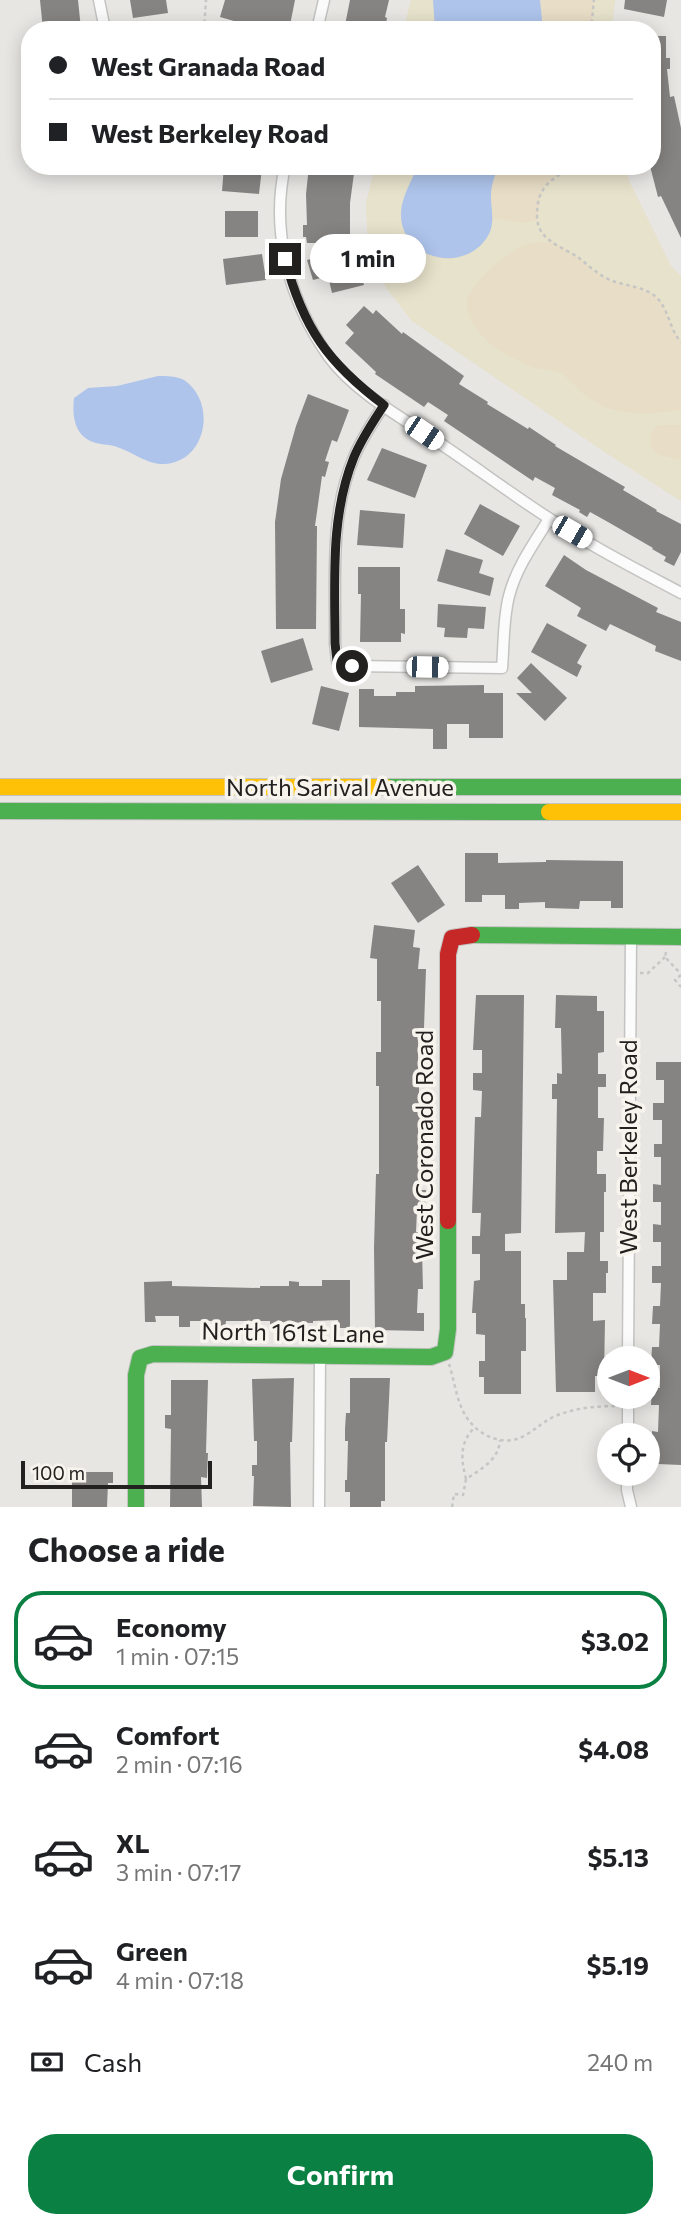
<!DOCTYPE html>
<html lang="en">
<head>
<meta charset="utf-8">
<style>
  :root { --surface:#fff; --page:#f2f2f2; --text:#202124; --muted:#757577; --line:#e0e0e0; --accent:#0b8043 }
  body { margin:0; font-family:Commissioner,sans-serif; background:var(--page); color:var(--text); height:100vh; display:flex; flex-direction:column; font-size:26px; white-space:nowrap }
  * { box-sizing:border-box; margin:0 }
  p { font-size:23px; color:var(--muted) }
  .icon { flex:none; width:38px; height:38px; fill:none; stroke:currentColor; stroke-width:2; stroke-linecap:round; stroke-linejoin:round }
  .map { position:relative; height:1507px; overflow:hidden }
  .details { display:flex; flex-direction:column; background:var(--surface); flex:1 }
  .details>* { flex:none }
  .top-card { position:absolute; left:21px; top:21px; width:640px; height:154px; border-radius:28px; box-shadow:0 4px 18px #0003; display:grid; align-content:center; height:154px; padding:0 28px; background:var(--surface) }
  .needle { width:46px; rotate:90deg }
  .tools { position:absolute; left:597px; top:1346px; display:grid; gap:14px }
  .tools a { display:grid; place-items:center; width:63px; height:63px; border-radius:50%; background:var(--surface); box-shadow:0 4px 18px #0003; font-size:35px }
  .scale { position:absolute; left:21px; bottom:18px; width:191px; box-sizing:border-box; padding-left:7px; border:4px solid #22211f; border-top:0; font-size:19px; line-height:24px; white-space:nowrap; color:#22211f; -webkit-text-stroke:5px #f7f4ee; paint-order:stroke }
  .end { position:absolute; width:32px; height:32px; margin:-16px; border:9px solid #22211f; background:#fff; box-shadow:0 0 0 4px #fff }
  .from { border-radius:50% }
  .bubble { position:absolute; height:49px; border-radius:24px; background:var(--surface); box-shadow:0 4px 18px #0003; font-size:23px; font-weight:700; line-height:49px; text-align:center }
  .car { position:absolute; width:21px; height:42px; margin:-21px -10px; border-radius:9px; box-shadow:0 0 5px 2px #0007; background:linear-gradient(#fff 24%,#345 0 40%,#fff 0 76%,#345 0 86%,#fff 0) }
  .top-card b { display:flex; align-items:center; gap:24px; height:66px; font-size:26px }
  .top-card b+b { border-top:2px solid var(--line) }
  .top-card i { width:18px; height:18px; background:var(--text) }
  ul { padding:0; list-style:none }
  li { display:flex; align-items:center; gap:21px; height:98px; margin:0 14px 10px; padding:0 14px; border:4px solid transparent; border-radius:28px }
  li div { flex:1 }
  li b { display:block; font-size:26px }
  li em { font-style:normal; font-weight:700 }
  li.on { border-color:var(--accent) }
  li>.icon { width:63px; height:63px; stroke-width:1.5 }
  h2 { padding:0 28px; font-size:32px; line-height:84px }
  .pay { display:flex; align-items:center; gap:18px; height:77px; padding:0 28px; font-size:26px }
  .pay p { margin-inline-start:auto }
  .action { display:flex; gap:14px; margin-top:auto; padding:14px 28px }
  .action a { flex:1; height:80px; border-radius:28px; background:var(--accent); color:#fff; font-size:28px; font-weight:700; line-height:80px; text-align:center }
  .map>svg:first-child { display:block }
  .green { fill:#e8ddc6 }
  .sand { fill:#e7e2cb }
  .water { fill:#aec4eb }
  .building { fill:#858482 }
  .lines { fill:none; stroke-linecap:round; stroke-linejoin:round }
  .street-casing { stroke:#c3c3c1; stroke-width:13 }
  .fast-casing { stroke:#c3c3c1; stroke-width:18 }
  .slow-casing { stroke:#c3c3c1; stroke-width:18 }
  .jam-casing { stroke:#c3c3c1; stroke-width:18 }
  .path { stroke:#c6c6c4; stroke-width:2.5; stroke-dasharray:3.5 3.5; stroke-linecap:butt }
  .street { stroke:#fbfbfb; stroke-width:10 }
  .fast { stroke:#4caf50; stroke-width:16 }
  .slow { stroke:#ffc107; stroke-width:16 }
  .jam { stroke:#c62828; stroke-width:16 }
  .route { stroke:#22211f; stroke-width:9 }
  .labels { text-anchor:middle; stroke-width:7; stroke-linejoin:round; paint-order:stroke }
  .street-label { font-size:24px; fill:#22211f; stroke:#f7f4ee }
</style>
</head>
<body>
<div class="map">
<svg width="681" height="1507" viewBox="0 0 681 1507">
  <rect width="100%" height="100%" fill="#e7e6e3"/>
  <!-- green -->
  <path class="green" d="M 411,0 L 615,0 L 611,30 L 404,30 Z
    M 375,166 L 626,166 L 629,181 L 671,266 L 681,276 L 681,501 L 605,452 L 412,321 L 382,282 L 368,242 L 366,205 Z"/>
  <!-- sand -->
  <path class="sand" d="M 411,0 L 433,0 L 435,30 L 404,30 Z
    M 594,0 L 615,0 L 611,30 L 591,30 Z
    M 375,166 L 418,166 C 404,198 386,236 430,255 C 437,258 448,261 456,258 C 467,253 483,233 492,224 L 493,218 L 523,223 L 537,220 L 542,190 L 547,184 L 571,166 L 626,166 L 629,181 L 671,266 L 681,276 L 681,342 C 670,330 670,313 659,300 C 646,285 623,288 606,278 C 589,269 567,244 548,242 C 539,242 529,243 522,246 C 507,252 469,285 467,302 C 466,315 476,330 485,339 C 495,349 526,367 541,369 C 548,371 554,369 561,373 C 571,380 579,391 589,398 C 616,418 650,414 681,410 L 681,425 L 658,425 C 648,433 647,445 657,454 L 681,460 L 681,501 L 605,452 L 412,321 L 382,282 L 368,242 L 366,205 Z"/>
  <!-- water -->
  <path class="water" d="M 433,0 L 540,0 L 542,20 L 538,30 L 435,30 Z
    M 418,166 L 499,166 C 495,174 492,183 491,192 C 490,208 497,224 486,239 C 460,275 399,257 401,212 C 402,196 412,180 418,166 Z
    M 158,376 C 166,376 177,376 184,380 C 217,402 207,461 165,464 C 146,465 132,451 114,446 C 108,444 100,445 93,442 C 74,435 72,415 74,398 L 88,388 L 117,386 Z"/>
  <!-- building -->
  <path class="building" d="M 40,0 L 78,0 L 81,29 L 43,30 Z
    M 130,0 L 166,0 L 168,13 L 133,18 Z
    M 225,0 L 295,0 L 289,30 L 266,30 L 220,17 Z
    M 350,0 L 389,0 L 385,17 L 387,18 L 385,30 L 344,30 Z
    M 625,0 L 667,0 L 664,17 L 624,9 Z
    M 653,36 L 666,36 L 666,58 L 670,58 L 670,69 L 667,69 L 670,97 L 674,96 L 681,128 L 681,238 L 661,196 L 658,197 L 650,166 L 653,166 Z
    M 224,166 L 262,168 L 259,194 L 222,191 Z
    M 309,166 L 355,166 L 350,203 L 350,243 L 307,243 L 306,237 L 303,237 L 303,225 L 307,225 L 306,194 Z
    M 225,211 L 258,211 L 258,237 L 225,237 Z
    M 354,248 L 364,285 L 332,293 L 328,276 L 313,280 L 307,260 Z
    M 262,254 L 266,280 L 226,285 L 223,259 Z
    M 364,306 L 373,314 L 376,310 L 402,334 L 403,332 L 464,376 L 459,384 L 488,402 L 487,404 L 528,429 L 529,427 L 556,445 L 555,446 L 625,487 L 623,490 L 657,510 L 656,511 L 681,524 L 681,552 L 674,566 L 664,561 L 666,557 L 652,549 L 653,548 L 608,522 L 590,512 L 587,517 L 579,512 L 580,510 L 552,495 L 555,488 L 535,477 L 533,481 L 444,421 L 448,415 L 428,402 L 424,407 L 375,374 L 376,372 L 345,343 L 354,333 L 346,325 Z
    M 308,394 L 349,410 L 337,442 L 332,440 L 325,461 L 329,462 L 325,477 L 322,476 L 315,526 L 317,526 L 316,629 L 276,629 L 275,522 L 281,479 L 296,426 Z
    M 382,448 L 427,465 L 415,498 L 367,480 Z
    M 480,504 L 520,526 L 503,556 L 464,534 Z
    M 360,510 L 405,514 L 403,548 L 357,545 Z
    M 446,549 L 483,560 L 479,573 L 494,578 L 490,596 L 437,581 Z
    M 564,555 L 586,570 L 658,608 L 656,612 L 681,622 L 681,661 L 655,651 L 656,646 L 610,624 L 606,631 L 577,616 L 581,608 L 545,586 Z
    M 358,567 L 400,567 L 400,609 L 405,609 L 405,634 L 401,633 L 401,642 L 360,642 L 361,594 L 358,594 Z
    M 438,604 L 486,607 L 484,629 L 468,628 L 467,638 L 444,637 L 445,628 L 437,627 Z
    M 547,623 L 587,645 L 577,663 L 582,666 L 577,677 L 531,652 Z
    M 303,638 L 313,670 L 271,683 L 261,651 Z
    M 531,663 L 567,698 L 545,721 L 516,693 L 532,693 L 517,678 Z
    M 484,685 L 484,693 L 503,693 L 503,738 L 469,738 L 469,724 L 447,724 L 447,749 L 433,749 L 433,729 L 359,727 L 359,689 L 374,689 L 374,696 L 396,696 L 396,692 L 415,692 L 415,686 Z
    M 321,686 L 349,693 L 339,731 L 312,724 Z
    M 465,853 L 498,853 L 498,863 L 546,862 L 546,860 L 623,861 L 623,908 L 611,908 L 611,901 L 580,901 L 579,909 L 545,908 L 545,902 L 519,903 L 519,909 L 505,909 L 505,895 L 482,895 L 482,902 L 465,902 Z
    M 418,865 L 445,905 L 418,923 L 391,883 Z
    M 374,925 L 415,930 L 413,947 L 420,948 L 418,969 L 426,969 L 424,1028 L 418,1028 L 418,1069 L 426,1069 L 426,1087 L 419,1087 L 419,1113 L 427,1113 L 427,1127 L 418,1127 L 418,1152 L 425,1152 L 425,1164 L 419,1164 L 418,1190 L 426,1190 L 425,1209 L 417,1209 L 416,1232 L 425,1232 L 425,1250 L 422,1250 L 423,1289 L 418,1289 L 417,1313 L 424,1313 L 424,1331 L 375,1330 L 374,1248 L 376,1174 L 379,1174 L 379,1086 L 376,1086 L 376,1052 L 381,1052 L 381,1001 L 377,1001 L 377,959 L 370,958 Z
    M 476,995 L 524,995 L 521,1233 L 505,1234 L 505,1251 L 521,1251 L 521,1304 L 525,1304 L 525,1318 L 526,1318 L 526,1351 L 521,1351 L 521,1394 L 484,1394 L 484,1377 L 479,1377 L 479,1361 L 485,1361 L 485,1335 L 476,1334 L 476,1313 L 472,1313 L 474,1281 L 480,1280 L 480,1254 L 472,1254 L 472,1236 L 480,1236 L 481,1213 L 472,1213 L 475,1117 L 481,1117 L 482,1091 L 473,1090 L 473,1073 L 482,1073 L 482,1050 L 473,1050 Z
    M 556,995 L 597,996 L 597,1011 L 604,1011 L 604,1052 L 598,1053 L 598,1074 L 606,1074 L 606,1087 L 598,1087 L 598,1118 L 604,1118 L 603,1151 L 597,1151 L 597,1174 L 606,1174 L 606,1192 L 604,1192 L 604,1232 L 600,1232 L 600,1261 L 608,1261 L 608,1273 L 606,1273 L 606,1293 L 593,1293 L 593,1321 L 605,1320 L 604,1376 L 595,1376 L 595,1392 L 556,1392 L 553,1280 L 567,1280 L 567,1252 L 584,1252 L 585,1232 L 555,1233 L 557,1099 L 552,1099 L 552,1084 L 557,1084 L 557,1073 L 562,1074 L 561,1028 L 555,1028 Z
    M 656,1062 L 681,1062 L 681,1465 L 658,1464 L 659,1450 L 651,1449 L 652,1431 L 658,1432 L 659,1405 L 651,1405 L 652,1388 L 660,1388 L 660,1365 L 651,1365 L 652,1347 L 659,1347 L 660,1324 L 652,1324 L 653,1306 L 660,1306 L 661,1283 L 652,1283 L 652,1266 L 661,1266 L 661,1242 L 653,1242 L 653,1224 L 661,1225 L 661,1202 L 653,1202 L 653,1184 L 661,1185 L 661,1157 L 654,1157 L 654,1144 L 662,1144 L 662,1120 L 653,1120 L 653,1103 L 664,1103 L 664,1080 L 656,1080 Z
    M 322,1280 L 350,1280 L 350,1328 L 338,1328 L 338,1320 L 313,1321 L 313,1323 L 279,1322 L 280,1327 L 270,1327 L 270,1321 L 226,1321 L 225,1328 L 214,1327 L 214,1321 L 190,1321 L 190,1327 L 179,1327 L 179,1316 L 155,1316 L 156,1322 L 145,1322 L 144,1282 L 172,1281 L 172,1286 L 260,1288 L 260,1286 L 289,1286 L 289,1281 L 299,1282 L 299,1286 L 322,1286 Z
    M 294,1378 L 292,1442 L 290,1442 L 291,1507 L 253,1506 L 254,1476 L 252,1476 L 252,1465 L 257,1465 L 257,1441 L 254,1441 L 252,1379 Z
    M 350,1378 L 390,1378 L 387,1442 L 385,1442 L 385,1501 L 381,1501 L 381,1507 L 350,1507 L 350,1492 L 345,1492 L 345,1480 L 347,1480 L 348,1441 L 345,1441 L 345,1429 L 346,1413 L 350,1413 Z
    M 171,1380 L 208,1380 L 206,1453 L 208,1453 L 207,1478 L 201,1477 L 202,1507 L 170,1507 L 171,1429 L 165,1428 L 165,1415 L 171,1415 Z
    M 72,1472 L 113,1472 L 113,1483 L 108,1483 L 107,1507 L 72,1507 Z"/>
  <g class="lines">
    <!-- street casing -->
    <g class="street-casing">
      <path id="street" d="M 99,0 L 105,30
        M 317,30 L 324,0
        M 285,166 C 270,233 290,302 329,357 C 356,393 401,417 438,442 C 474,466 510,493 547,517 C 589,545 636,569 681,593
        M 384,405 C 373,422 362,438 354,457 C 329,516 336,580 335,643 L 337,661 L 352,666 L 502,668 C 504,644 503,619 509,596 C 516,568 534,543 549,519
        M 628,1358 L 631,937
        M 628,1435 L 628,1396
        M 627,1474 L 627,1490 L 631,1507
        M 319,1507 L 320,1355"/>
    </g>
    <!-- fast casing -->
    <g class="fast-casing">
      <path id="fast" d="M 386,787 L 681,787
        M 0,811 L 549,812
        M 472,935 L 681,937
        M 136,1507 L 136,1375 L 140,1358 L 153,1354 L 431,1357 L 445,1352 L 448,1329 L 448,1221"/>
    </g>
    <!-- slow casing -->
    <g class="slow-casing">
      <path id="slow" d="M 0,787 L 386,787
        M 549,812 L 681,812"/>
    </g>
    <!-- jam casing -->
    <g class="jam-casing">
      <path id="jam" d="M 448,1221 L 448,954 L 452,938 L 472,935"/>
    </g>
    <!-- path -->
    <path class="path" d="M 204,30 L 206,0
      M 591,30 L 594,0
      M 571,166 C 563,174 549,179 543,190 C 538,197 537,207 537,216 C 537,241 562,246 579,258 C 589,266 599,275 610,280 C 625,286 642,286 655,296 C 669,308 669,329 681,342
      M 666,952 L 665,957 L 681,974
      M 640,973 L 648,973 L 665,957
      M 681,975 L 675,980 L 681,987
      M 449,1364 C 454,1379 456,1397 463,1411 C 474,1434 502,1449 526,1435 C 536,1429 543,1422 553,1417 C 574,1408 595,1406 617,1406
      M 466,1479 C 461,1459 459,1443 475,1427
      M 452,1507 L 454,1494 L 463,1495 L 466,1479 C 481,1469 499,1460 500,1440"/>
    <!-- street -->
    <use href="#street" class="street"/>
    <!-- fast -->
    <use href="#fast" class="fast"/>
    <!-- slow -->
    <use href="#slow" class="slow"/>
    <!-- jam -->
    <use href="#jam" class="jam"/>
  </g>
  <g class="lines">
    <!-- route -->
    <path class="route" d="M 285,259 C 303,328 328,363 384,405 C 373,422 362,438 354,457 C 330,516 335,580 335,643 L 337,661 L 352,666"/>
  </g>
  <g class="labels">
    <!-- street labels -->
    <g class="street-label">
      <text x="340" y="796">North Sarival Avenue</text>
      <text transform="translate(425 1145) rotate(-90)" y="8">West Coronado Road</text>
      <text transform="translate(629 1147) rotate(-90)" y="8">West Berkeley Road</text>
      <text transform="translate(293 1333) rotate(1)" y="8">North 161st Lane</text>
    </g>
  </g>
</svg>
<div class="tools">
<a><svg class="needle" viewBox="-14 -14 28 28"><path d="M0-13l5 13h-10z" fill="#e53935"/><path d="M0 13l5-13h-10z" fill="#757577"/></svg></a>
<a><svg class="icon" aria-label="locate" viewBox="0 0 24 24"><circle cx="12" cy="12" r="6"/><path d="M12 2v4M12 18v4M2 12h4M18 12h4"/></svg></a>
</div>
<div class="scale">100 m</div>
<i class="end from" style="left:352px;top:666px"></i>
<i class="end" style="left:285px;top:259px"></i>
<div class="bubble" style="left:310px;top:234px;width:116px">1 min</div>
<i class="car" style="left:424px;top:433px;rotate:124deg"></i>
<i class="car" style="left:572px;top:532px;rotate:120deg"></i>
<i class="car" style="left:427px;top:667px;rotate:91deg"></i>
<div class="top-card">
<b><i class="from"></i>West Granada Road</b>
<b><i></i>West Berkeley Road</b>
</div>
</div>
<section class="details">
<h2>Choose a ride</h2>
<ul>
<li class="on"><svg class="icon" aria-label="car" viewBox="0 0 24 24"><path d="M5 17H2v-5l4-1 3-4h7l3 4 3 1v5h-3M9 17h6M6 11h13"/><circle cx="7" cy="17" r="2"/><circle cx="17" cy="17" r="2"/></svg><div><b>Economy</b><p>1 min · 07:15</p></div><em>$3.02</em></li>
<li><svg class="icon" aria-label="car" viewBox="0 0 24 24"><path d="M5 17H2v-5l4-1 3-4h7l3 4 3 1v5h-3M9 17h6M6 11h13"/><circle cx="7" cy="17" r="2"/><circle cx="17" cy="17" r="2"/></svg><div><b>Comfort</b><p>2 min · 07:16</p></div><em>$4.08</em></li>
<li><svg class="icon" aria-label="car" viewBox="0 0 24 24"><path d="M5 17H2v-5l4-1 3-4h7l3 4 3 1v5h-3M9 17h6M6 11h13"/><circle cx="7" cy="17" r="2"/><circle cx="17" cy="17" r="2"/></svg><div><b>XL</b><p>3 min · 07:17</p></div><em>$5.13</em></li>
<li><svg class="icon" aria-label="car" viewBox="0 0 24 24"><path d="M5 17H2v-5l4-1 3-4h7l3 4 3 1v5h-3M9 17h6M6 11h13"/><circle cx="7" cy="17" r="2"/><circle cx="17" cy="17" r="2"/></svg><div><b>Green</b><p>4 min · 07:18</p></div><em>$5.19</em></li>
</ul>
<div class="pay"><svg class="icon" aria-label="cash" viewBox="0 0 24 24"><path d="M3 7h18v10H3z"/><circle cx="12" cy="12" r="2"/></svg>Cash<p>240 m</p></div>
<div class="action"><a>Confirm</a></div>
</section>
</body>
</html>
